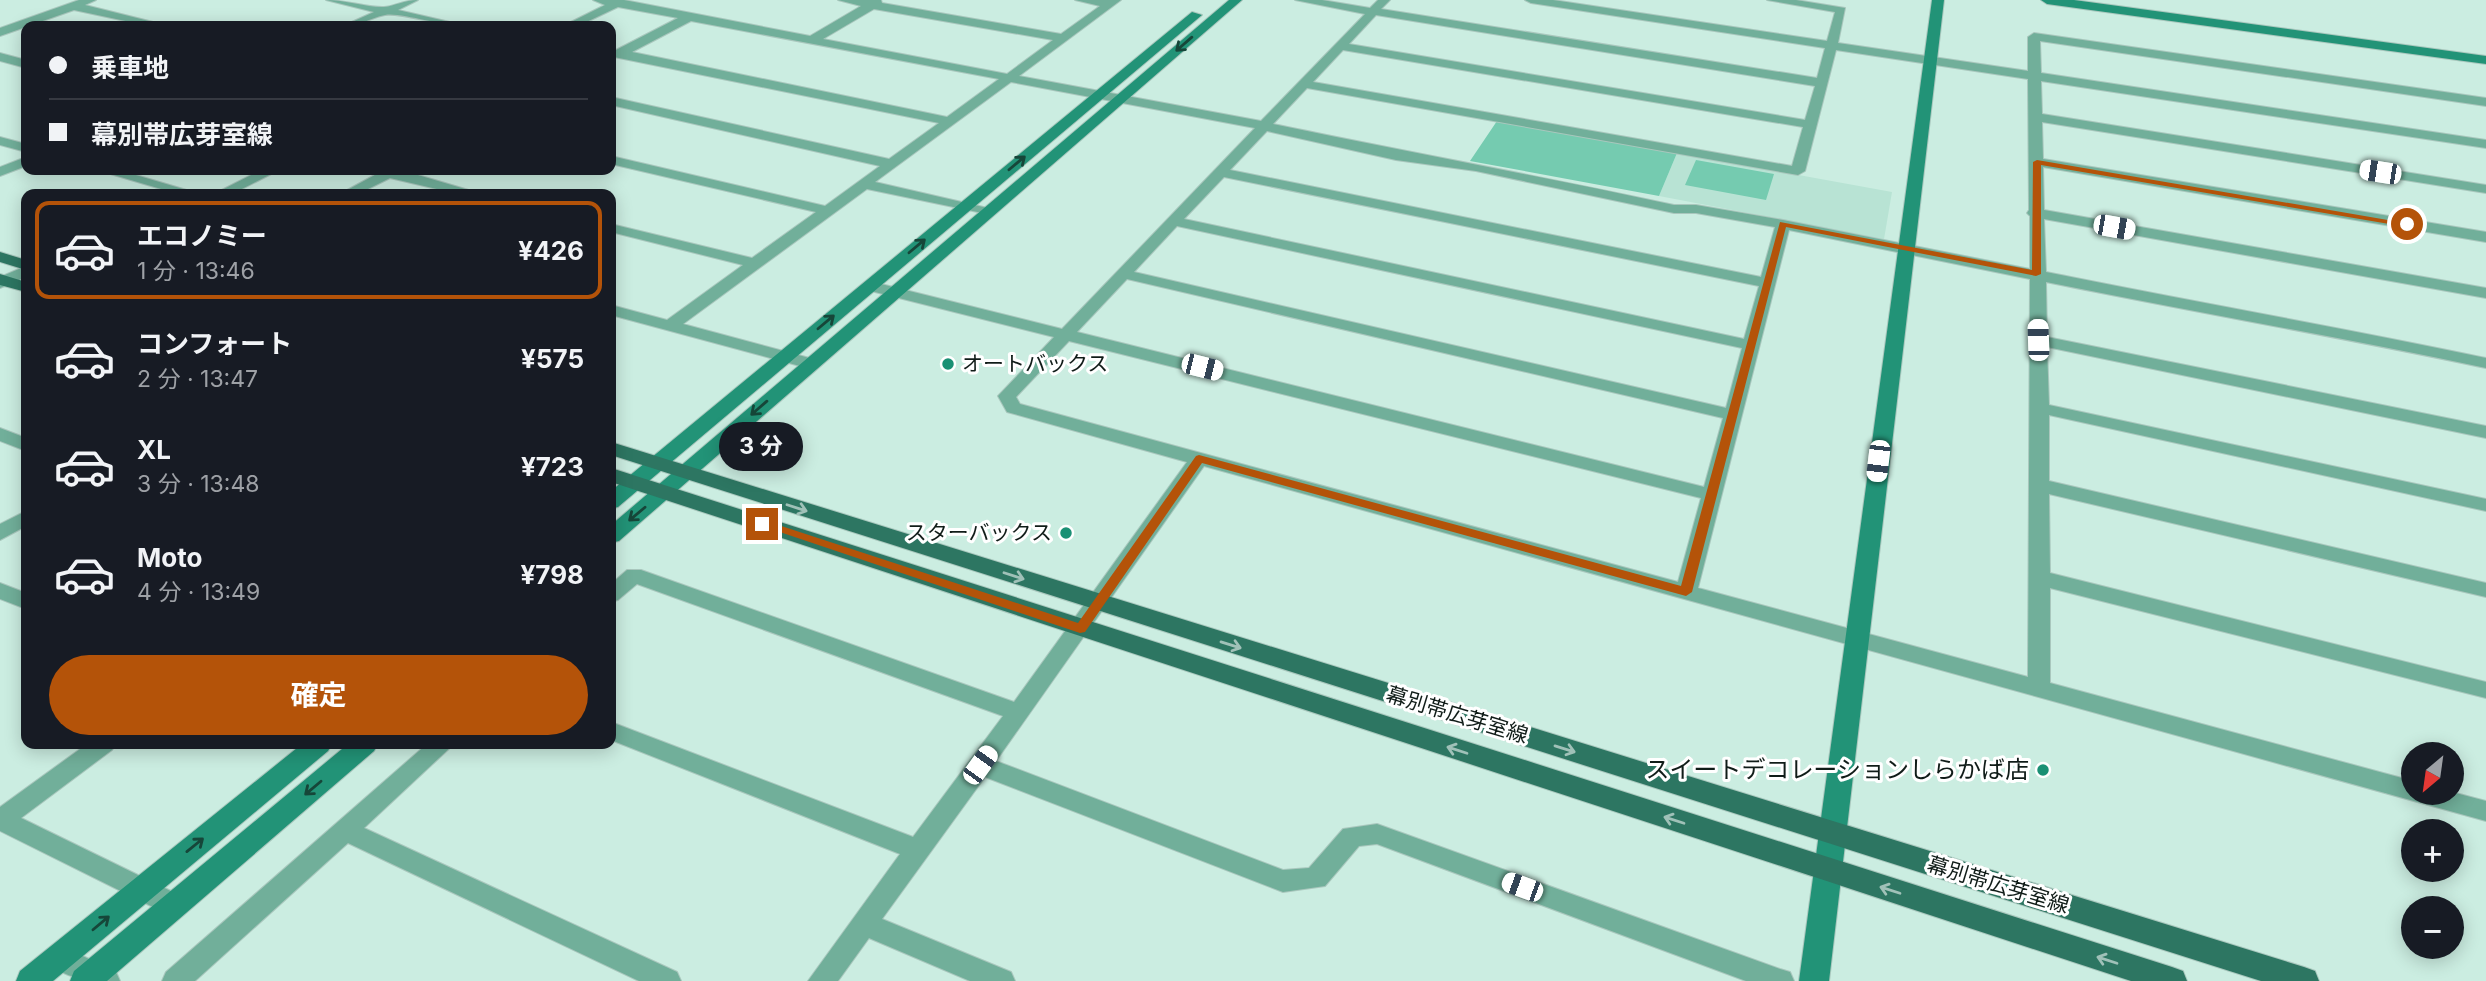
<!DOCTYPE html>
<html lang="ja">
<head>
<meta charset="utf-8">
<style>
  :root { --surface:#171b24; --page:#20242c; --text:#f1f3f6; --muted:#9ea1a6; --line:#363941; --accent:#b45309 }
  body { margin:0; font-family:Inter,"Noto Sans JP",sans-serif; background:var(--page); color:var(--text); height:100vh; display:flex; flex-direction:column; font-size:26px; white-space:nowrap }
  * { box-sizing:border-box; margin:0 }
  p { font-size:23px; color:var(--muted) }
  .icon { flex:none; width:38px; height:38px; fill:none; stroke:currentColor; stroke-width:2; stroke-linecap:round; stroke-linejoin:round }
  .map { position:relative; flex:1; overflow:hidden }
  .sheet { position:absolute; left:21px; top:189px; width:595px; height:560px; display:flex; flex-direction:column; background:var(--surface); border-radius:14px; box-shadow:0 4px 18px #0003 }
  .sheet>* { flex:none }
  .guide { position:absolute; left:21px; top:21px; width:595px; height:154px; border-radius:14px; box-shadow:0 4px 18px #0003; display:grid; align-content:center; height:154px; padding:0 28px; background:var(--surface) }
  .needle { width:46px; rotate:209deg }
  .buttons { position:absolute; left:2401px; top:742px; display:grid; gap:14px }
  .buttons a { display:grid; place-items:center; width:63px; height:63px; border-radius:50%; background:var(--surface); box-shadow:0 4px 18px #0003; font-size:35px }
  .end { position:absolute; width:32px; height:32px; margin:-16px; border:9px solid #b45309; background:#fff; box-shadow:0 0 0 4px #fff }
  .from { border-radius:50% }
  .bubble { position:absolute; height:49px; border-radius:24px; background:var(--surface); box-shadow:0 4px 18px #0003; font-size:23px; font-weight:700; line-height:49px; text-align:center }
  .car { position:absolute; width:21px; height:42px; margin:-21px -10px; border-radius:9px; box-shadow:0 0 5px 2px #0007; background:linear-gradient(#fff 24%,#345 0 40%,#fff 0 76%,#345 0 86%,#fff 0) }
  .guide b { display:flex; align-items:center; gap:24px; height:66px; font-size:26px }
  .guide b+b { border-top:2px solid var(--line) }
  .guide i { width:18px; height:18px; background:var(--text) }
  ul { padding:12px 0 0; list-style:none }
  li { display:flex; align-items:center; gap:21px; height:98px; margin:0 14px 10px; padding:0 14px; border:4px solid transparent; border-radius:14px }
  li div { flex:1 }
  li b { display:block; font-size:26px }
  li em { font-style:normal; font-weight:700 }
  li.active { border-color:var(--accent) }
  li>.icon { width:63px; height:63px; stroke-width:1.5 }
  .button { display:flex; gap:14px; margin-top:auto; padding:14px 28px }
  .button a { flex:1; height:80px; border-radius:42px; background:var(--accent); color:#fff; font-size:28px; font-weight:700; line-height:80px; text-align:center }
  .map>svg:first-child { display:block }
  .built { fill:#b8e3d4 }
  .green { fill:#75cbb0 }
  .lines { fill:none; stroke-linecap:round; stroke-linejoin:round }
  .street-casing { stroke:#a9c7bd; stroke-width:2 }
  .secondary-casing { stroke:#a9c7bd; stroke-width:2 }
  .primary-casing { stroke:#a9c7bd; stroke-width:2 }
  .street { fill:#71af9a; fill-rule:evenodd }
  .secondary { fill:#229377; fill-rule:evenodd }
  .primary { fill:#2d7662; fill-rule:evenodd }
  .oneway { stroke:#164639 }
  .oneway2 { stroke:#a0c1b8 }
  .route { fill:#b45309 }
  .poi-dot { fill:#1a9074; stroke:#fff; stroke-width:2.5 }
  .labels { text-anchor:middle; stroke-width:6; stroke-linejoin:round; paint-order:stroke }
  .poi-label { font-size:21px; fill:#101c18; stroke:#fff; text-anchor:start }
  .street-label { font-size:21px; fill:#101c18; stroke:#fff }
  .near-poi-label { font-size:24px; fill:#101c18; stroke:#fff; text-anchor:end }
</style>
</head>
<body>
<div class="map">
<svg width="2486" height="981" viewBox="0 0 2486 981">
  <rect width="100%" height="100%" fill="#cbede1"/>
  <!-- built -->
  <path class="built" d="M 1677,153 L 1892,192 L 1884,239 L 1659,196 Z"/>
  <!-- green -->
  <path class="green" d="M 1497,121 L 1677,153 L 1659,196 L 1470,161 Z
    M 1696,160 L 1774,174 L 1766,200 L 1685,185 Z"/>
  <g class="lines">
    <!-- street casing -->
    <g class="street-casing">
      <path id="street" d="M 79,0 L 96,0 L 85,5 L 169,26 L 149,26 L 74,10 L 0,36 L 0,28 Z
        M 326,0 C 345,0 370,8 384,7 C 395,6 404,0 418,0 L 398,10 L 467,26 C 443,27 401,12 385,15 C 370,18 360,26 343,26 L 374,12 Z
        M 593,0 L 624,0 L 810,36 L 861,6 L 838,0 L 881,0 L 882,3 L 1061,34 L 1100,6 L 1075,0 L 1121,0 L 1019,76 L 1261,121 L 1365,14 L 1295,0 L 1322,0 L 1370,8 L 1378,0 L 1390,0 L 1381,9 L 1817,78 L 1825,48 L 1531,3 L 1525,0 L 1553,0 L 1827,41 L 1835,12 L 1767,0 L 1796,0 L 1845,8 L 1838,43 L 2028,71 L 2028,37 L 2034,33 L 2486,98 L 2486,106 L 2040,41 L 2041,73 L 2486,140 L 2486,148 L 2041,81 L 2042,114 L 2486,185 L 2486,193 L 2042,122 L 2043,159 L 2486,232 L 2486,242 L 2043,167 L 2044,210 L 2486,288 L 2486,298 L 2044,219 L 2046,272 C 2193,302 2339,327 2486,358 L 2486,368 C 2340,337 2193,312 2046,282 L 2047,337 L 2486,426 L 2486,438 L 2047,347 L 2049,405 L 2486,499 L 2486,511 L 2049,415 L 2049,481 L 2486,583 L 2486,597 L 2049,494 L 2050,573 L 2486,682 L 2486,698 L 2050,588 L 2050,683 L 2413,781 L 2413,793 L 2452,792 L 2486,801 L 2486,821 L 1204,466 L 996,761 L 1283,870 L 1309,868 L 1343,829 L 1377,824 L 1780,969 L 1790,972 L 1794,981 L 1746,981 L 1377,844 L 1359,846 L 1325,886 L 1283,892 L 985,777 L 882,919 L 1011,972 L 1015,981 L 970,981 L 869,938 L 838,981 L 808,981 L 900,854 L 611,740 L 611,722 L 913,837 L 1003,716 L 637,584 L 618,600 L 611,602 L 611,584 L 627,570 L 641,570 L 1014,702 L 1187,462 L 1007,412 L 998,396 L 1054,337 L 863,289 L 861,286 L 869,281 L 1062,329 L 1255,128 L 1011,82 L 875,182 L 992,209 L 992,215 L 867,189 L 683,324 L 817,360 L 820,364 L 817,368 L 811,369 L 611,315 L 611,305 L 667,320 L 743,265 L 611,232 L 611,224 L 752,258 L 816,212 L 611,164 L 611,156 L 825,206 L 880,166 L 611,105 L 611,97 L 889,159 L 939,123 L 614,57 L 614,51 L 678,18 L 618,7 L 578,26 L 563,26 L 605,5 ZM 874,9 L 1053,40 L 1007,74 L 823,39 ZM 1376,15 L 1815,86 L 1805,120 L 1349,44 ZM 691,21 L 999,79 L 947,117 L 632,52 ZM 1343,50 L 1803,127 L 1792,166 L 1313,82 ZM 1836,50 L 2028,79 L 2029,210 L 2027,213 L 2030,216 L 2030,269 L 1783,220 L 1696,205 L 1674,205 C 1540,176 1407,152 1273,124 L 1307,88 L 1798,175 L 1805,171 ZM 1267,131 L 1396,160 L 1476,171 L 1674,213 L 1696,213 L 1775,227 L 1761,277 L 1230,170 ZM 1224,177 L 1759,286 L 1744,339 L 1184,219 ZM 1177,226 L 1742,348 L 1726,408 L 1134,272 ZM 1789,230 L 2030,279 L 2028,677 L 1698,588 ZM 1127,279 L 1723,418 L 1704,487 L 1077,332 ZM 1069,341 L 1701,498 L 1678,582 L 1020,404 L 1016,397 Z
        M 0,53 L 26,60 L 26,68 L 0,61 Z
        M 0,137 L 26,144 L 26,152 L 0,145 Z
        M 26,157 L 26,166 L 0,176 L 0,167 Z
        M 97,170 L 119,170 L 200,194 L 178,194 Z
        M 261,170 L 279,170 L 232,194 L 214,194 Z
        M 384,170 L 401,170 L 482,194 L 458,194 L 390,178 L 358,194 L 340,194 Z
        M 26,266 L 26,277 L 0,288 L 0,277 Z
        M 0,428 L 26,438 L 26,451 L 0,441 Z
        M 26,511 L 26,526 L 0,540 L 0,524 Z
        M 0,583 L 26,593 L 26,609 L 0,599 Z
        M 87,744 L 116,744 L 112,750 L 21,818 L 183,897 L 187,905 L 183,913 L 174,916 L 165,913 L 0,831 L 0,807 Z
        M 427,744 L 454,744 L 364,828 L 677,972 L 681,981 L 639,981 L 348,843 L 195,981 L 162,981 L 166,972 Z
        M 60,945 L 116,972 L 120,981 C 95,981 59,981 47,957 L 50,948 Z"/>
    </g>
    <!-- secondary casing -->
    <g class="secondary-casing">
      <path id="secondary" d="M 1229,0 L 1242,0 L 619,541 L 611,543 L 611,525 Z
        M 1932,0 L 1944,0 L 1829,981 L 1799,981 Z
        M 2041,0 L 2074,0 L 2486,56 L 2486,64 L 2047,4 Z
        M 1192,12 L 1202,15 L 618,507 L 611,509 L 611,491 Z
        M 302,744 L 332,744 L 328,751 L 53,981 L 16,981 L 20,971 Z
        M 348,744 L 378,744 L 374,751 L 107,981 L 70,981 L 74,971 Z"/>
    </g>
    <!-- primary casing -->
    <g class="primary-casing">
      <path id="primary" d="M 0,252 L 26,260 L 26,270 L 0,262 Z
        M 0,274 L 26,282 L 26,292 L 0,285 Z
        M 611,442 L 2304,967 L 2315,971 L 2319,981 L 2261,981 L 611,455 Z
        M 611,468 L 2172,967 L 2183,971 L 2187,981 L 2131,981 L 611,482 Z"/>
    </g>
    <!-- street -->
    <use href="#street" class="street"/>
    <!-- secondary -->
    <use href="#secondary" class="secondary"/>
    <!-- primary -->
    <use href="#primary" class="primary"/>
  </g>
  <!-- one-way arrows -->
  <defs><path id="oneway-shaft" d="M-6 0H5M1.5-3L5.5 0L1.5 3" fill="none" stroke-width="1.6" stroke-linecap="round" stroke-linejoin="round" transform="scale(1.75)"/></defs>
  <g class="oneway">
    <use href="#oneway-shaft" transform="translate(1184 44) rotate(139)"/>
    <use href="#oneway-shaft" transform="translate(1017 163) rotate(-40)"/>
    <use href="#oneway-shaft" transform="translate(917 246) rotate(-40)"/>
    <use href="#oneway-shaft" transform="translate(826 322) rotate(-40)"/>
    <use href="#oneway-shaft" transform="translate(759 408) rotate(139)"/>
    <use href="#oneway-shaft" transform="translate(637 514) rotate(140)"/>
    <use href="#oneway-shaft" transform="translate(313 788) rotate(140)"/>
    <use href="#oneway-shaft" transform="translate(195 845) rotate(-39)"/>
    <use href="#oneway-shaft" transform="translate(101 923) rotate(-40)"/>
  </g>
  <g class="oneway2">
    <use href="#oneway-shaft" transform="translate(797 508) rotate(18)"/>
    <use href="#oneway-shaft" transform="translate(1014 576) rotate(18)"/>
    <use href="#oneway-shaft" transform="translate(1231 645) rotate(17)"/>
    <use href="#oneway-shaft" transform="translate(1565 749) rotate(17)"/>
    <use href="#oneway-shaft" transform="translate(1457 750) rotate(-162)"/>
    <use href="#oneway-shaft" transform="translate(1674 820) rotate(-162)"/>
    <use href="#oneway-shaft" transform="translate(1890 890) rotate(-162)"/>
    <use href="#oneway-shaft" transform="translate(2107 960) rotate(-162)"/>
  </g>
  <!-- route -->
  <path class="route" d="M 2037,160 L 2411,224 L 2407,227 L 2041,165 L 2041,274 L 2036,276 L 1786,227 L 1692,592 L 1686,596 L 1202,463 L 1085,632 L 1080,633 L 756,524 L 766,521 L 1078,623 L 1196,456 L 1199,455 L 1681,586 L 1780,222 L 2032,270 L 2033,162 Z"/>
  <!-- markers -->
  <g class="poi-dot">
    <circle cx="948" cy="364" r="7"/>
    <circle cx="1066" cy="533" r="7"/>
    <circle cx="2043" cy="770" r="7"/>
  </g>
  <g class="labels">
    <!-- poi labels -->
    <g class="poi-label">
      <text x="962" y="371">オートバックス</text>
      <text x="1052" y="540" text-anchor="end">スターバックス</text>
    </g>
    <!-- street labels -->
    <g class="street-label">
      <text transform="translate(1457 715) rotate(17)" y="7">幕別帯広芽室線</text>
      <text transform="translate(1998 885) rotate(17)" y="7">幕別帯広芽室線</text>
    </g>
    <!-- near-poi labels -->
    <g class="near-poi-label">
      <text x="2029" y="778">スイートデコレーションしらかば店</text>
    </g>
  </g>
</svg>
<div class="buttons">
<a><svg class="needle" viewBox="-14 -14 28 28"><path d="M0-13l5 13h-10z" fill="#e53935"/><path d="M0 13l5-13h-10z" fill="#9ea1a6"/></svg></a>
<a>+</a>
<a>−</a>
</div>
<i class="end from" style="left:2407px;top:224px"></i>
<i class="end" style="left:762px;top:524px"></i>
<div class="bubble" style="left:719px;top:422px;width:84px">3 分</div>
<i class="car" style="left:2380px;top:172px;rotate:279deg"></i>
<i class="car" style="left:2114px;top:227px;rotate:100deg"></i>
<i class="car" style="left:2038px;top:340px;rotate:358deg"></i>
<i class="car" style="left:1202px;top:367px;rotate:104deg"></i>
<i class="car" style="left:1878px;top:461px;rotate:187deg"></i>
<i class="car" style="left:980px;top:765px;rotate:36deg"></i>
<i class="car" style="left:1522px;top:887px;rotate:290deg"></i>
<div class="guide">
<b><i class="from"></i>乗車地</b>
<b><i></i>幕別帯広芽室線</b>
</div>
<section class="sheet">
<ul>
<li class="active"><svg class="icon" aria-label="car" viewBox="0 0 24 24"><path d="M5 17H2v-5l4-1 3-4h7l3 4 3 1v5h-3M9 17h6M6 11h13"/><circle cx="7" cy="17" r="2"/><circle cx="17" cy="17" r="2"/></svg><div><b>エコノミー</b><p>1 分 · 13:46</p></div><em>¥426</em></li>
<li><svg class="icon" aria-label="car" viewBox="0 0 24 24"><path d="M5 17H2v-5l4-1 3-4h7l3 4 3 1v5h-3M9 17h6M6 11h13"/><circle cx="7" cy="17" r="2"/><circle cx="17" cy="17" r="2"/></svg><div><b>コンフォート</b><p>2 分 · 13:47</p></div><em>¥575</em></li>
<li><svg class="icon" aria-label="car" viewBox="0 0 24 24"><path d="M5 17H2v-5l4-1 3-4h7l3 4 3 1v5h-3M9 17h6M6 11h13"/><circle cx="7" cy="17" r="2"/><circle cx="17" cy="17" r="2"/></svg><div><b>XL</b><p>3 分 · 13:48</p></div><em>¥723</em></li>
<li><svg class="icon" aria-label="car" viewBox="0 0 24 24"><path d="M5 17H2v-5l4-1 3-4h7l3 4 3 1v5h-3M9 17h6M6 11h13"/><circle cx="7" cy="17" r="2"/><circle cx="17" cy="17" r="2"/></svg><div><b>Moto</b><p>4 分 · 13:49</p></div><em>¥798</em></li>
</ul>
<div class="button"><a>確定</a></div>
</section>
</div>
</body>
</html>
